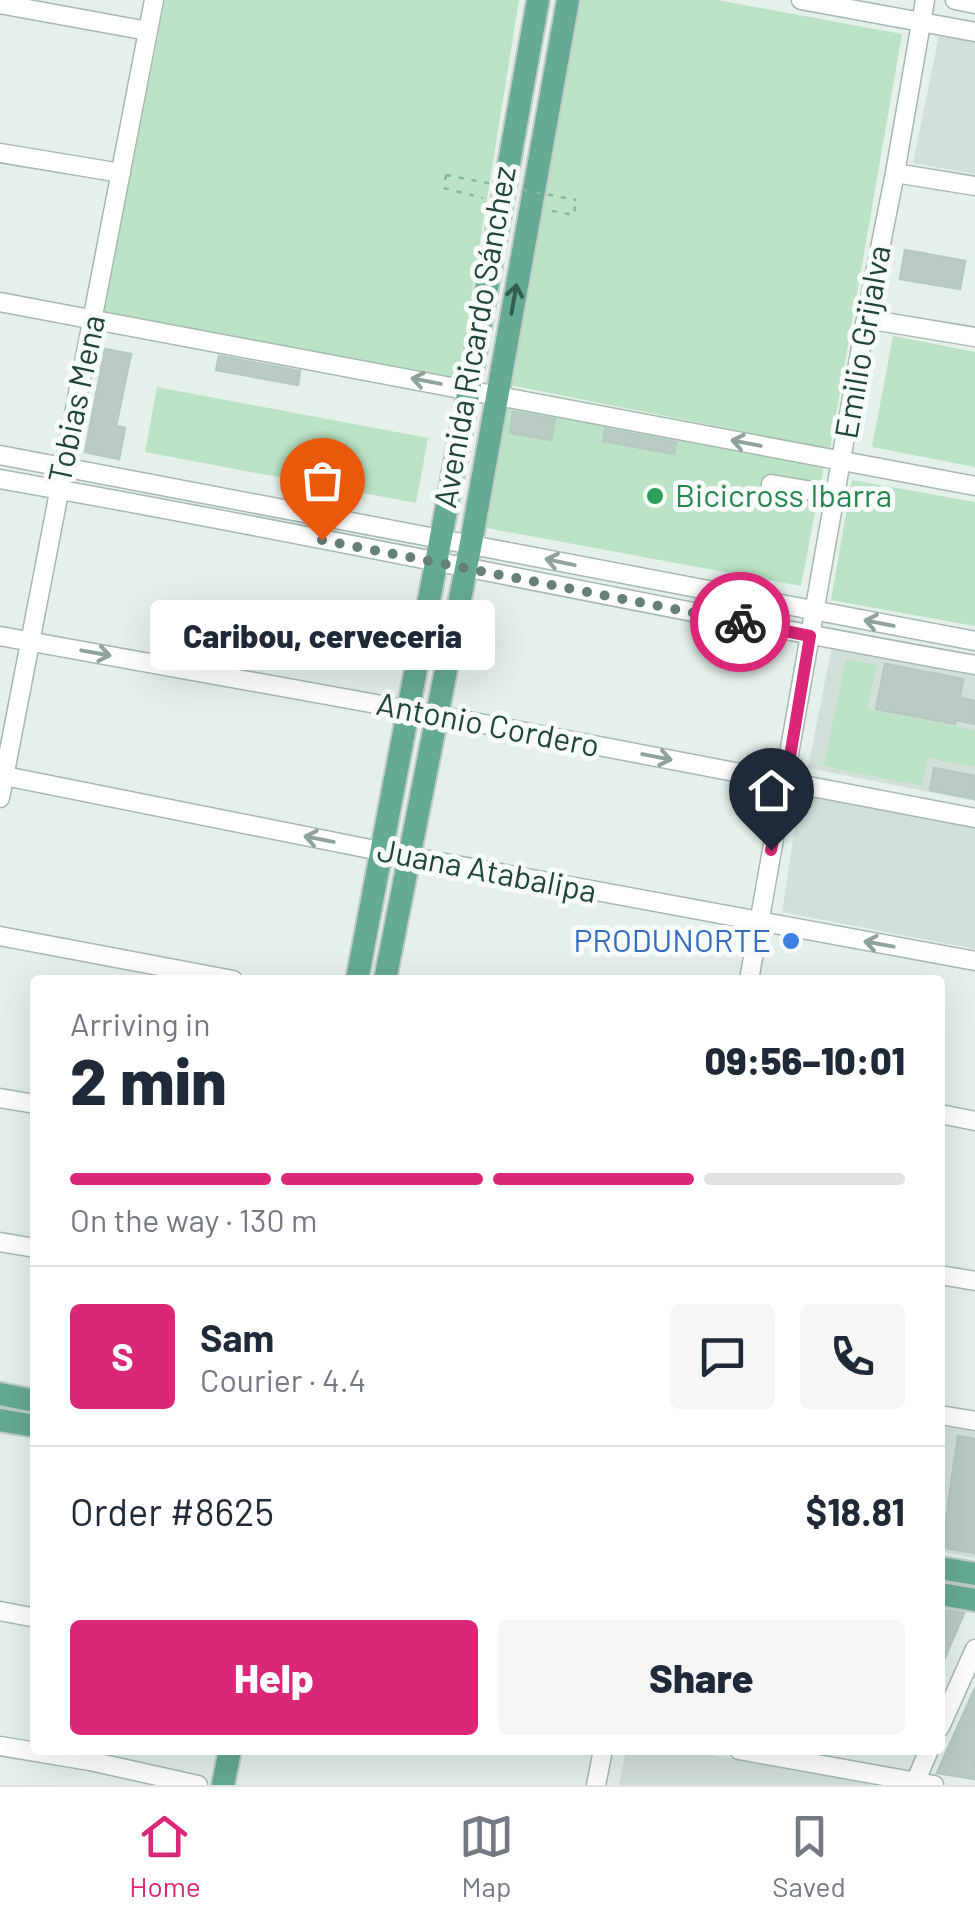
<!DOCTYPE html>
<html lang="en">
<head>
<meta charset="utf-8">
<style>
	:root { --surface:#fff; --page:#f6f6f7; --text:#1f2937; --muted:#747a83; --line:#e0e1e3; --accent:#db2777 }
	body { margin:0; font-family:Barlow,sans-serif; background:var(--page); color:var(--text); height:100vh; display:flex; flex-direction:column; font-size:38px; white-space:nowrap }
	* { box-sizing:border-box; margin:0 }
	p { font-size:32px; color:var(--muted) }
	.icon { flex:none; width:55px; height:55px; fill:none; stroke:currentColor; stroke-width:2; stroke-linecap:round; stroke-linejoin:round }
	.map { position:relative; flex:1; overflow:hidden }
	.panel { position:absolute; left:30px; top:975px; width:915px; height:780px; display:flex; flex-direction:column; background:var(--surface); border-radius:10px; box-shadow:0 10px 40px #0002 }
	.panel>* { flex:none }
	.pin { position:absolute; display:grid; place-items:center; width:85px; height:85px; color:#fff; margin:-102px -42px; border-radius:50% 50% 50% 0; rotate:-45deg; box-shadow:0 0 10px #0007 }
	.pin .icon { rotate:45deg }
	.courier { position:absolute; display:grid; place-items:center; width:100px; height:100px; margin:-50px; border:8px solid #db2777; border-radius:50%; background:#fff; color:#222; box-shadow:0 2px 12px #0007 }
	.bubble { position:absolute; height:70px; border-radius:10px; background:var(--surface); box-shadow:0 10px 40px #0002; font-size:32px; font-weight:800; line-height:70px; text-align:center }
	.head em { font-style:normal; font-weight:800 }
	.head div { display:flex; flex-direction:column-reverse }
	.head { display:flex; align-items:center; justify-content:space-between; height:170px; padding:0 40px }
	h1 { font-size:65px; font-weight:800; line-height:75px }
	.bar { display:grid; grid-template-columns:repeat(4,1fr); gap:15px 10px; align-content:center; height:120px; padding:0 40px }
	.bar i { height:12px; border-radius:8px; background:var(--line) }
	.bar .current { background:var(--accent) }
	.bar p { grid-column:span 4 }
	.line { display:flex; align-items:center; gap:25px; padding:0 40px; border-top:2px solid var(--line) }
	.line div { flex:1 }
	.round { display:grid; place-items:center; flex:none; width:105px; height:105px; border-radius:10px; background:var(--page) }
	.action { display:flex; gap:20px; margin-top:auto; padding:20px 40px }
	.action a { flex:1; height:115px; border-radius:10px; background:var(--accent); color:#fff; font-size:40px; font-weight:800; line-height:115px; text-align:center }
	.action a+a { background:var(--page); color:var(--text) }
	.tabs { display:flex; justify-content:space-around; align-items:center; height:140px; border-top:2px solid var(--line); background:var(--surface); font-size:28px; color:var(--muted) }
	.tabs a { display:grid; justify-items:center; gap:5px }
	.tabs .current { color:var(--accent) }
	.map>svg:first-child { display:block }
	.built { fill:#d3e0d9 }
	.green { fill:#bce3c5 }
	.building { fill:#bacbc3; stroke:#b6cac1; stroke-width:2.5 }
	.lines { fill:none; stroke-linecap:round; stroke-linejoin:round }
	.minor-casing { stroke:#a6b9b1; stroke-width:21 }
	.major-casing { stroke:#c1cbc8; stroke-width:26 }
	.path { stroke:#82b7a4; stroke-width:2.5; stroke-dasharray:5 8; stroke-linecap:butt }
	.minor { stroke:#fff; stroke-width:18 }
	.major { stroke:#65aa95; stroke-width:22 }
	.path-bridge { stroke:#82b7a4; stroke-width:2.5; stroke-dasharray:5 8; stroke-linecap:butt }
	.oneway { stroke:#325e50 }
	.oneway2 { stroke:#90a29c }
	.done { stroke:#668077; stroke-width:10; stroke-dasharray:0 18 }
	.route { stroke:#db2777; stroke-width:12 }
	.leisure-dot { fill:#2e9e5b; stroke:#f7fbf9; stroke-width:4 }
	.shop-dot { fill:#3f7fe0; stroke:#f7fbf9; stroke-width:4 }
	.labels { text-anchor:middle; stroke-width:10; stroke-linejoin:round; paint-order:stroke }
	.street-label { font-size:32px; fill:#214439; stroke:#f7fbf9 }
	.leisure-label { font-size:32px; fill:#27864d; stroke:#f7fbf9; text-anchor:start }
	.shop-label { font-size:32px; fill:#366cbe; stroke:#f7fbf9; text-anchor:end }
</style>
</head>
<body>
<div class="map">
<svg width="975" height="1785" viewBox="0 0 975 1785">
	<rect width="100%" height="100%" fill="#e5f0ea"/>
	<path class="built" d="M939,35l36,7v132l-62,-11z
		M832,646l143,28v127l-167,-33z
		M800,794l175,34v121l-193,-37z
		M940,1426l35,6v126l-35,-7z
		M626,1750h60l192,35h-259z"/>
	<path class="green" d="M165,0h354l-61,379 -354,-67z
		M580,0h137l185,34 -72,415 -320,-64z
		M893,336l82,16v115l-103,-20z
		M157,387l271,51 -12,65 -271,-51z
		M508,406l316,59 -23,121 -315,-58z
		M852,480l123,22v124l-144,-26z
		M846,659l31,6 -10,44 108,21v37l-47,-9 -6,28 -98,-20z"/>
	<path class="building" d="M905,250l60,11 -5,28 -60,-10z
		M105,349l26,5 -15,72 9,2 -6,31 -34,-7z
		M219,356l81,15 -2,14 -82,-15z
		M513,412l42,7 -4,21 -41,-7z
		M605,429l71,13 -2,12 -71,-13z
		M885,664l78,15 -3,19 15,3v23l-19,-4 -1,4 -79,-15z
		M934,768l41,8v23l-45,-9z
		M958,1436l17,3v114l-35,-6v-28l6,1z
		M940,1609l24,4 -24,56z
		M975,1688v91l-38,-6z"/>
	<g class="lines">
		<g class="minor-casing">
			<path id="minor" d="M801,0l174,32
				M955,0l20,4
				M0,4l148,27
				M0,153l121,20
				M895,173l80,13
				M0,302l975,184
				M866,319l109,18
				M0,455c325,61 650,125 975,186
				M0,479c326,57 649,128 975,186
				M771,484l65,11
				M0,636l437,79 538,103
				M0,775l380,76 595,110
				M0,798l154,-798
				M0,936l233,44
				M749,980l117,-661 29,-146 30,-173
				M0,1098l35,6
				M940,1114l35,7
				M0,1242l35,6
				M940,1275l35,6
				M940,1415l35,6
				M0,1611l31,6
				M940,1727l35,-78
				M0,1746l90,15 108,24
				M739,1750l195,35
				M596,1785l7,-35
				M914,1785l15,-35"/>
		</g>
		<g class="major-casing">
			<path id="major" d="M357,980l112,-591 69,-389
				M385,980l86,-437 97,-543
				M0,1394l35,7
				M0,1420l35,6
				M940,1568l35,6
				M940,1594l35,6
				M223,1785l7,-35"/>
		</g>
		<path class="path" d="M446,175l-2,13 39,10
			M552,211l22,4 2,-15"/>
		<use href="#minor" class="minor"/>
		<use href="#major" class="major"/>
		<path class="path-bridge" d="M446,175l130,25"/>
	</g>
	<defs><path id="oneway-shaft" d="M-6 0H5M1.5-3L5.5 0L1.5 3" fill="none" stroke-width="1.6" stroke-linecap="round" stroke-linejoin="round" transform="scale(2.5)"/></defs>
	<use class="oneway" href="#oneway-shaft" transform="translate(514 299) rotate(-80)"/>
	<g class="oneway2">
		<use href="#oneway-shaft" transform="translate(426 381) rotate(-169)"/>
		<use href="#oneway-shaft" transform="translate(746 443) rotate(-169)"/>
		<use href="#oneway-shaft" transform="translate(560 562) rotate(-168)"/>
		<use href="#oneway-shaft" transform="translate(879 623) rotate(-169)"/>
		<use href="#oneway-shaft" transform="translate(96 653) rotate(10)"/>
		<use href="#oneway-shaft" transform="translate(657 757) rotate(11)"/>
		<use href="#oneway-shaft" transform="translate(319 839) rotate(-169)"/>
		<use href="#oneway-shaft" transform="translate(879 944) rotate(-170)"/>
	</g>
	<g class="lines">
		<path class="done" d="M322,540l418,82"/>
		<path class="route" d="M740,622l70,14 -24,145 -15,69"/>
	</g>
	<circle class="leisure-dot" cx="655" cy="496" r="10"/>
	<circle class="shop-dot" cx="791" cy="941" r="10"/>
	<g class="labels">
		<g class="street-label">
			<text transform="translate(475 337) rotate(-80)" y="11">Avenida Ricardo Sánchez</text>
			<text transform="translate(863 342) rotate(-80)" y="11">Emilio Grijalva</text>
			<text transform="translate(77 399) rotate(-78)" y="11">Tobias Mena</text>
			<text transform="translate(488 725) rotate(11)" y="11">Antonio Cordero</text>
			<text transform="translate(487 871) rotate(11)" y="11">Juana Atabalipa</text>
		</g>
		<g class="leisure-label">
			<text x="675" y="507">Bicicross Ibarra</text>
		</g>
		<g class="shop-label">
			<text x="771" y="952">PRODUNORTE</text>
		</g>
	</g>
</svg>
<div class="pin" style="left:322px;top:540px;background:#ea580c"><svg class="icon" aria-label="bag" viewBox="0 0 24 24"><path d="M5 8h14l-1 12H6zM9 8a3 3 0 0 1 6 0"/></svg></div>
<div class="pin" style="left:771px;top:850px;background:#1f2937"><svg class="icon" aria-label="home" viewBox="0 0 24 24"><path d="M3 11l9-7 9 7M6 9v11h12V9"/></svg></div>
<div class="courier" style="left:740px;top:622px"><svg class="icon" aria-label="bike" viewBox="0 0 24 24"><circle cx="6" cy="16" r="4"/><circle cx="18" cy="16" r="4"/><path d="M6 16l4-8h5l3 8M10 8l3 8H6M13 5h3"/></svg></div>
<div class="bubble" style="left:150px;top:600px;width:345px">Caribou, cerveceria</div>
<section class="panel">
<div class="head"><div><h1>2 min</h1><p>Arriving in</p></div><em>09:56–10:01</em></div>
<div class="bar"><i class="current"></i><i class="current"></i><i class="current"></i><i></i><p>On the way · 130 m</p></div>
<div class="line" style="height:180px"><b class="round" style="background:var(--accent);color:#fff">S</b><div><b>Sam</b><p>Courier · 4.4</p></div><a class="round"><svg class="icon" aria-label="chat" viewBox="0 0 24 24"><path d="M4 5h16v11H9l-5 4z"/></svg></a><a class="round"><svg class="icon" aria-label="phone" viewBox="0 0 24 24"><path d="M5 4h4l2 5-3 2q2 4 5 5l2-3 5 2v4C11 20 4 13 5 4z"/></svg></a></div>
<div class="line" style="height:130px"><div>Order #8625</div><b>$18.81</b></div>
<div class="action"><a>Help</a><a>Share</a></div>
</section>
</div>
<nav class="tabs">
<a class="current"><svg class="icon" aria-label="home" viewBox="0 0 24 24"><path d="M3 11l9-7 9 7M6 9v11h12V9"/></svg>Home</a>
<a><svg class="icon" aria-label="map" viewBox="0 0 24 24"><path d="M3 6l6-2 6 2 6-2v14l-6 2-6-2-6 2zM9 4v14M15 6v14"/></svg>Map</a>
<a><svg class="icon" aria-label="saved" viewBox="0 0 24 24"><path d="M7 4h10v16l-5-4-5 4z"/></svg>Saved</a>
</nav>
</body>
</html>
